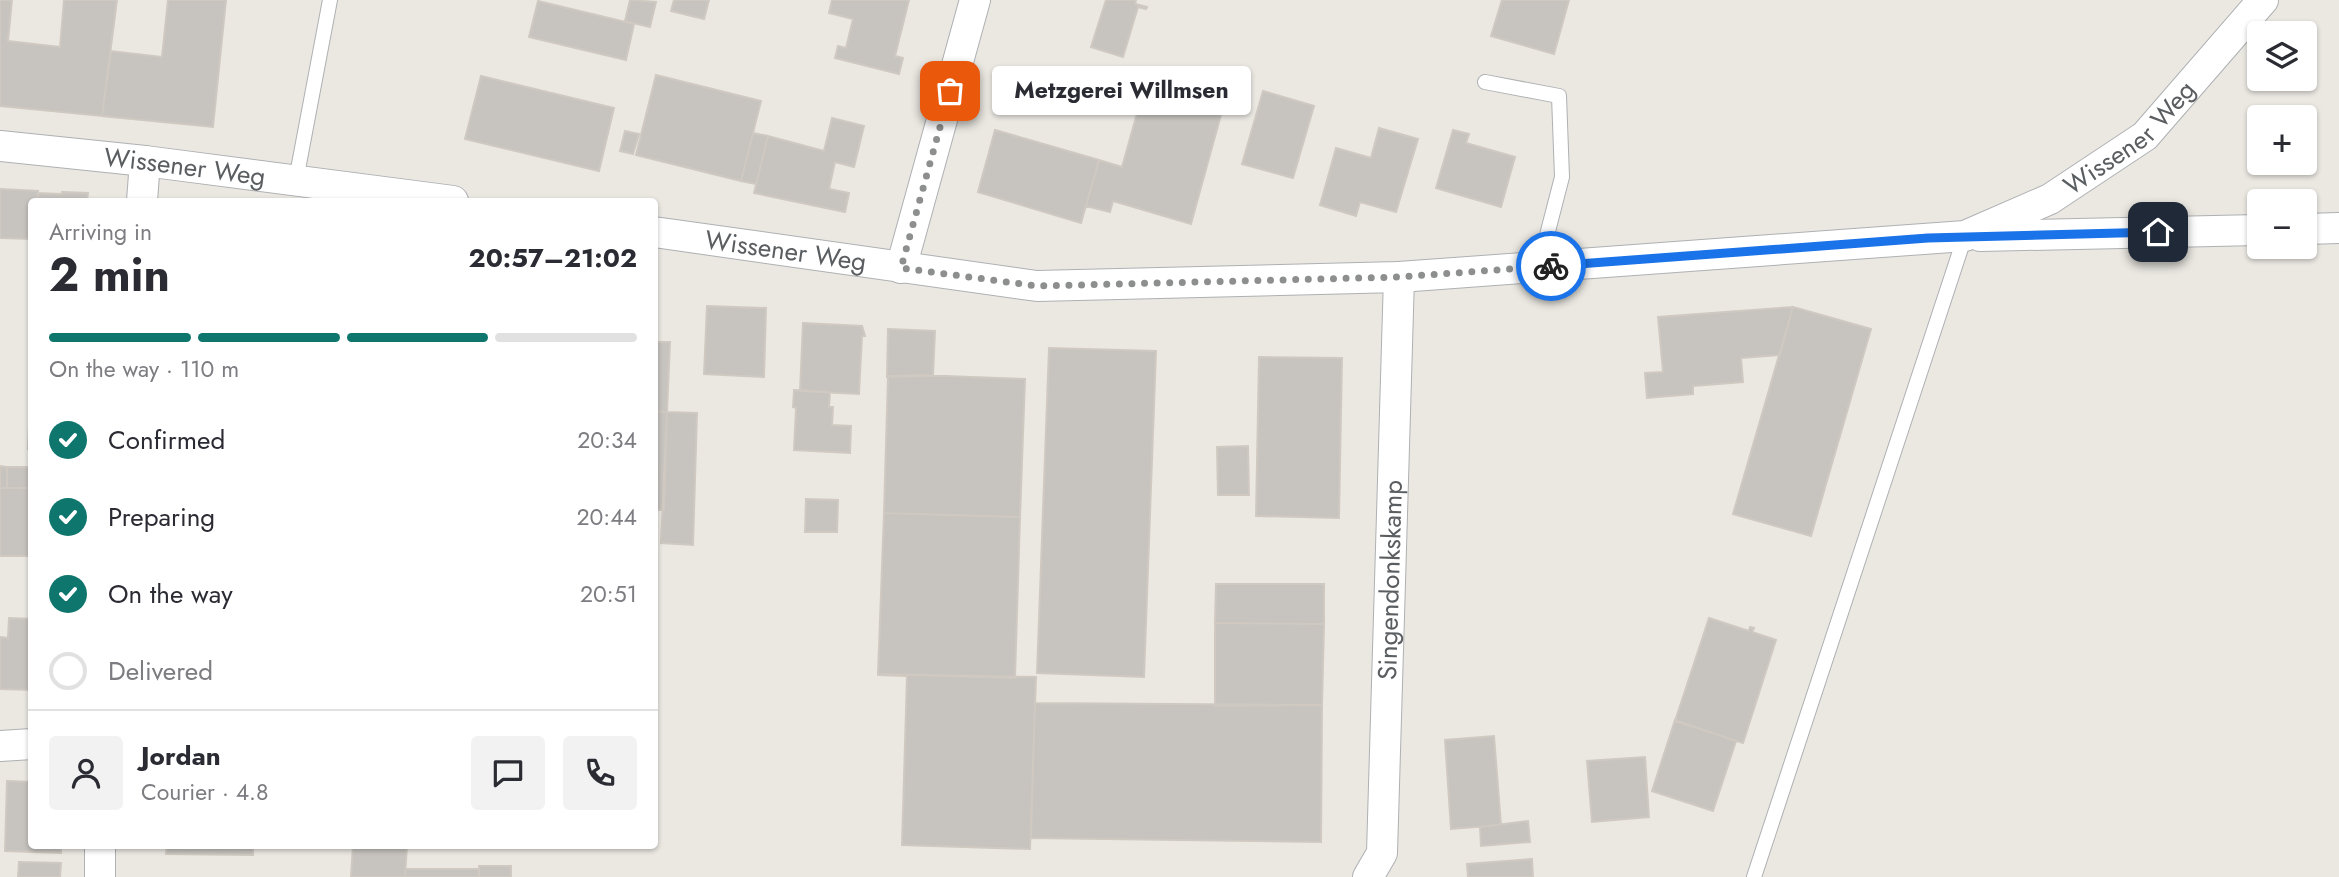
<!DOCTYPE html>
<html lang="en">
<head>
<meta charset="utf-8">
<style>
	:root { --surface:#fff; --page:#f2f2f3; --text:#2b2b33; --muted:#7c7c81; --line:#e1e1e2; --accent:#0f766e }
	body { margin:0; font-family:Jost,sans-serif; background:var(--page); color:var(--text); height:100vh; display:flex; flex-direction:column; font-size:26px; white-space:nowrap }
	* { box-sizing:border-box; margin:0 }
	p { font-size:23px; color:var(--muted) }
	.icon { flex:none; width:38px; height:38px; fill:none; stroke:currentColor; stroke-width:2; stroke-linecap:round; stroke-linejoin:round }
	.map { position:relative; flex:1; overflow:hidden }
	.drawer { position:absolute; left:28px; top:198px; width:630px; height:651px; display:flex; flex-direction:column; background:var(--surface); border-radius:7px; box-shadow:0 2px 5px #0004 }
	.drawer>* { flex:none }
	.buttons { position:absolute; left:2247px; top:21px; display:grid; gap:14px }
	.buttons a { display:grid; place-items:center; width:70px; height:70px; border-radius:7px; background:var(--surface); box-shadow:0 2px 5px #0004; font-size:35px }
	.pin { position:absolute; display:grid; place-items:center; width:60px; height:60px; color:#fff; margin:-30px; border-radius:14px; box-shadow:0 4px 10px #0006 }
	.courier { position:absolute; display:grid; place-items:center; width:70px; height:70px; margin:-35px; border:5px solid #1a73e8; border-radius:50%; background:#fff; color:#222; box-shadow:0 2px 9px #0007 }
	.bubble { position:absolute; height:49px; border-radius:7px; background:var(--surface); box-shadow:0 2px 5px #0004; font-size:23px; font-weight:700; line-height:49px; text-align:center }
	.overview em { font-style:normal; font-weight:700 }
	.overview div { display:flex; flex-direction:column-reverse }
	.overview { display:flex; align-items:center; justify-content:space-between; height:119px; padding:0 21px }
	h1 { font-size:46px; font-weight:700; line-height:52px }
	.bar { display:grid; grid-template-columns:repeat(4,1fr); gap:10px 7px; align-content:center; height:84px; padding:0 21px }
	.bar i { height:9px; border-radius:5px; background:var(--line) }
	.bar .current { background:var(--accent) }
	.bar p { grid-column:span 4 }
	.line { display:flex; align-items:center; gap:18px; padding:0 21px; border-top:2px solid var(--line) }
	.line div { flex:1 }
	.round { display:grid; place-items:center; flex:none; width:74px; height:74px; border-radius:7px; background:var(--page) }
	ol { padding:0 21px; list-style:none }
	li { display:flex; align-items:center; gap:21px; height:77px }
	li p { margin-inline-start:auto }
	li .icon { padding:7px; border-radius:50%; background:var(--accent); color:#fff; stroke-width:4 }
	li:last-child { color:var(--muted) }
	li i { width:38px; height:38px; border:4px solid var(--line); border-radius:50% }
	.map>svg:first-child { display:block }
	.building { fill:#c7c3bf; stroke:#cfc9c1; stroke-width:2 }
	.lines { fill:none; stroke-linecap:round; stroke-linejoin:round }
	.lane-casing { stroke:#aeb0b3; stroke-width:16 }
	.street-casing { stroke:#aeb0b3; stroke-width:32 }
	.lane { stroke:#fff; stroke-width:14 }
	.street { stroke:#fff; stroke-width:30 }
	.done { stroke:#8d8e8e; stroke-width:7; stroke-dasharray:0 12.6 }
	.route { stroke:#1a73e8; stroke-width:9 }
	.labels { text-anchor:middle; stroke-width:6; stroke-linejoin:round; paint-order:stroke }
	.street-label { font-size:26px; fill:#5a5e61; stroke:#fff }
</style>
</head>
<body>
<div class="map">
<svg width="2339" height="877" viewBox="0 0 2339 877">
	<rect width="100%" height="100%" fill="#ebe8e2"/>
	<path class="building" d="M0,0h12l-4,41 52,6 4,-47h53l-15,116 -102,-10z
		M168,0h58l-13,127 -111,-11 9,-65 51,6z
		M630,0l26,2 -6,25 -25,-6z
		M674,0h35l-5,19 -33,-8z
		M832,0h77l-14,56 8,2 -4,16 -64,-16 3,-12 8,2 7,-29 -24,-6z
		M1106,0h30l-1,4 12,3 -1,2 -8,-2 -15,50 -32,-10z
		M1502,0h67l-15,54 -63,-18z
		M538,1l96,23 -8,36 -97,-23z
		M1149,71l78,22 -36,131 -78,-23 -3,11 -24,-6 13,-46 23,7z
		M656,75l105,26 -20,80 -105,-26z
		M481,76l133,32 -15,63 -134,-32z
		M1263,91l51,15 -21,72 -51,-14z
		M832,118l32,8 -10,41 -19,-5 -6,27 20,4 -4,19 -91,-19 14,-57 56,15z
		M1379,128l39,11 -22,73 -36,-10 -4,14 -36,-11 16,-57 35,10z
		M995,130l104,30 -18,63 -103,-31z
		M1453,130l16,4 -3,9 49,14 -14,50 -65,-19z
		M625,131l14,3 -6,20 -13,-3z
		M753,133l15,3 -12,48 -15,-3z
		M0,189l38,2 -1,10h-5v38l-32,-1z
		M62,192l26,1 -1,8h-50l1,-8 24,1z
		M707,306l59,2 -2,69 -60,-3z
		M1793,307l-13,48 -39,3 2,24 -50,4v8l-46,4 -2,-25 18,-1 -5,-55z
		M1793,307l78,22 -60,207 -78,-22z
		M803,323l59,3 3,10h-3l-3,58 -59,-3z
		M888,329l47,2 -2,45 -46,1z
		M654,342h16l-3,70 -13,-1z
		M1049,348l107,3 -12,326 -107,-4z
		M32,357v92h-4z
		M1259,357l83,1 -3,160 -83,-2z
		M920,375l105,4 -5,138 -136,-4 4,-137z
		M794,390l36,2 -1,15h4l-1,18 19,1 -1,27 -56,-3 2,-42 -3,-1z
		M654,411l13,1 -3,98h-10z
		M667,412l30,1 -4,132 -32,-2z
		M1248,446l1,49h-31l-1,-48z
		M0,466l7,1v21h-7z
		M7,467h25v21h-25z
		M0,488h32v68h-32z
		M806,499l32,1 -1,32h-32z
		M884,513l136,4 -5,161 -137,-4z
		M1216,584h108v40l-109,-1z
		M9,618l23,1v71l-32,-1v-52l8,1z
		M1709,618l40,13 1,-4 4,1 -2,4 24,8 -33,103 -68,-22z
		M1215,623l109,1 -2,81 -107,1z
		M878,674l158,3 -6,172 -128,-4 5,-169 -29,-1z
		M1035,703l287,2 -1,137 -290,-4z
		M1675,720l61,21 -23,70 -61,-20z
		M1494,736l7,89 -50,4 -6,-89z
		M1645,757l4,60 -57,5 -5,-61z
		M7,781l25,1v63h29v8l-56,-2z
		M1528,821l2,21 -49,4 -1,-19z
		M167,845h86v10l-87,-1z
		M353,845h54l-2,32h-54z
		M1532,859l1,18h-65l-1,-13z
		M19,862l42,1 -1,14h-42z
		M479,866h32v11h-32z
		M406,869h73v8h-74z"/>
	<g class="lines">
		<g class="lane-casing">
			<path id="lane" d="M1485,82l74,14 3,81 -23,89
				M296,180l34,-180
				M1754,877l211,-641"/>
		</g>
		<g class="street-casing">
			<g id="street">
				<path id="s1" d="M0,146l145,15 308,40"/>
				<path d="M142,201l3,-40"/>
				<path d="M2305,229l34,-1"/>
				<path id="s2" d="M654,232l383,54 362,-9 566,-41 85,-37 95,-63 118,-136"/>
				<path d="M1980,236l279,-6"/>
				<path d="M901,268l74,-268"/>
				<path d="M0,746l32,-2"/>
				<path d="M100,877v-32"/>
				<path id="s3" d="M1368,877l14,-24 17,-576"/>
			</g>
		</g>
		<use href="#lane" class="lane"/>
		<use href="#street" class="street"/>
	</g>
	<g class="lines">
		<path class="done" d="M950,91l-49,177 136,18 362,-9 152,-11"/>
		<path class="route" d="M1551,266l377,-28 230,-6"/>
	</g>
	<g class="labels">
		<g class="street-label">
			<text dy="9" stroke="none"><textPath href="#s2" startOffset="1510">Wissener Weg</textPath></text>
			<text dy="9" stroke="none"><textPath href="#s1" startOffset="186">Wissener Weg</textPath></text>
			<text dy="9" stroke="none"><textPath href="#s2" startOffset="133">Wissener Weg</textPath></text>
			<text dy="9" stroke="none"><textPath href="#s3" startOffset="301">Singendonkskamp</textPath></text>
		</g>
	</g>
</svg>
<div class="buttons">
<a><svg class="icon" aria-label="layers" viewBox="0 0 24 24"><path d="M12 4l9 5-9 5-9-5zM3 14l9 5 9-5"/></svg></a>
<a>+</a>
<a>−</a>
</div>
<div class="pin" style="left:950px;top:91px;background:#ea580c"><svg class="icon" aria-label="bag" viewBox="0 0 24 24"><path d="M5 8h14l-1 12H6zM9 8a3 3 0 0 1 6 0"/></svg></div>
<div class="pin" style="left:2158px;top:232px;background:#1f2937"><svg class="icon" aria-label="home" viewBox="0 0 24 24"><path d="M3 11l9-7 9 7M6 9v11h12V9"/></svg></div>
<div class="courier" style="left:1551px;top:266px"><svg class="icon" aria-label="bike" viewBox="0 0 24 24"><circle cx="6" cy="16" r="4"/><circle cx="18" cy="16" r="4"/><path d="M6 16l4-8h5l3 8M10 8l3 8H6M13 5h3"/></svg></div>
<div class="bubble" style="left:992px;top:66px;width:259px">Metzgerei Willmsen</div>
<section class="drawer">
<div class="overview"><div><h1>2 min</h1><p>Arriving in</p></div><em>20:57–21:02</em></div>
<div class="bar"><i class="current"></i><i class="current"></i><i class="current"></i><i></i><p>On the way · 110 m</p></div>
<ol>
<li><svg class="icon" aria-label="check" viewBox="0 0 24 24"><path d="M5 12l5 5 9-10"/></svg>Confirmed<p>20:34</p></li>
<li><svg class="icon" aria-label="check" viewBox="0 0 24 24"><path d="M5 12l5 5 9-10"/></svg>Preparing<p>20:44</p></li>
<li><svg class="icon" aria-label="check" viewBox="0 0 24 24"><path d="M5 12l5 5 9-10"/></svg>On the way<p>20:51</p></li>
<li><i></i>Delivered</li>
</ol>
<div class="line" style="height:126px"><a class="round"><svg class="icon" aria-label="person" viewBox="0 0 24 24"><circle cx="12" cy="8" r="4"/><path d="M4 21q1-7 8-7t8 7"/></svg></a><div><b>Jordan</b><p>Courier · 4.8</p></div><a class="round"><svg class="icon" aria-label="chat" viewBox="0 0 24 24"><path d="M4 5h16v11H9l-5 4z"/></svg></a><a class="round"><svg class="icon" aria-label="phone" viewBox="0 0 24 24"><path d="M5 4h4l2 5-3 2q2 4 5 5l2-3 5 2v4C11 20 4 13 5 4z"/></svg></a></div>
</section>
</div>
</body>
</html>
